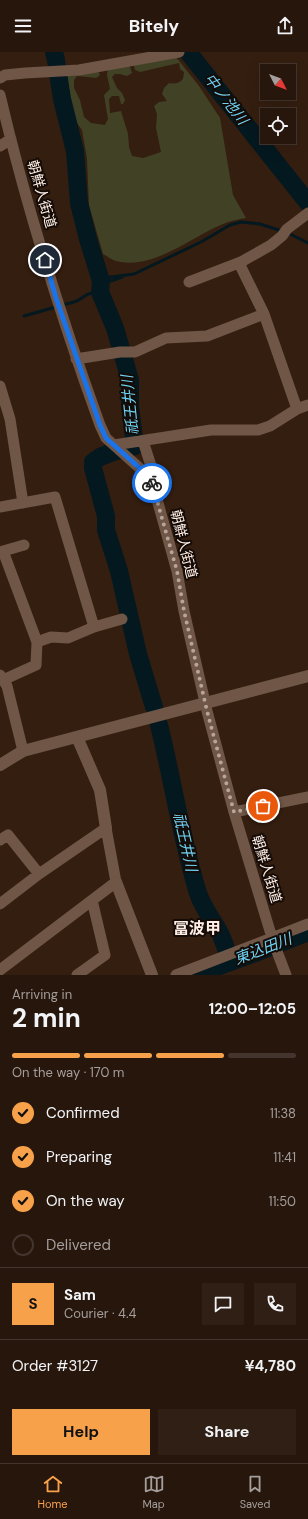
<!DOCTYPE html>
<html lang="en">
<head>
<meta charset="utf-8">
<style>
	:root { --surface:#27160c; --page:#2f1f15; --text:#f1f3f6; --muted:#a49f9d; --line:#43352d; --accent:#f8a14b }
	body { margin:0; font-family:"DM Sans","Noto Sans JP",sans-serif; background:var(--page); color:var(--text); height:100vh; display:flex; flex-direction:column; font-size:15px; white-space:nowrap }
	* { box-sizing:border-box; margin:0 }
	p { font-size:13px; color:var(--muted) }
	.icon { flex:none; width:22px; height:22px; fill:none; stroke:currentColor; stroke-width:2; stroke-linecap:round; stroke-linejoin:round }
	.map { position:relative; height:923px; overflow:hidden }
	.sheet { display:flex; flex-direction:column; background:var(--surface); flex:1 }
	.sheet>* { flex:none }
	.needle { width:26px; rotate:132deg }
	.tools { position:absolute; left:260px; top:12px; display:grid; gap:8px }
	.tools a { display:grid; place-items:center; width:36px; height:36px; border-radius:0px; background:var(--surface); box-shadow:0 4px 16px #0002,0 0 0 1px var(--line); font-size:20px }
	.pin { position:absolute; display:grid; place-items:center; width:34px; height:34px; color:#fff; margin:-17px; border:2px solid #fff; border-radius:50%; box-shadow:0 1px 4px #0007 }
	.courier { position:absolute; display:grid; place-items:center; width:40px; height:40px; margin:-20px; border:3px solid #1a73e8; border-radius:50%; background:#fff; color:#222; box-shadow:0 1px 5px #0007 }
	.head em { font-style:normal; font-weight:700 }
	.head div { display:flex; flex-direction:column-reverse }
	.head { display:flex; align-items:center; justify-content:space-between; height:68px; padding:0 12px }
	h1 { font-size:26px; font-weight:700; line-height:30px }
	.bar { display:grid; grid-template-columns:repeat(4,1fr); gap:6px 4px; align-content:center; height:48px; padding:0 12px }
	.bar i { height:5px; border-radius:3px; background:var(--line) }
	.bar .selected { background:var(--accent) }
	.bar p { grid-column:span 4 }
	.line { display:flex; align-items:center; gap:10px; padding:0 12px; border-top:1px solid var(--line) }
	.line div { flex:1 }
	.round { display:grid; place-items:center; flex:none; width:42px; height:42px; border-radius:0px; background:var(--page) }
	ol { padding:0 12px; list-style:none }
	li { display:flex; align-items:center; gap:12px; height:44px }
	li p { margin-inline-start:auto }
	li .icon { padding:4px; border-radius:50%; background:var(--accent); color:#111; stroke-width:4 }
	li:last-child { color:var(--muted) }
	li i { width:22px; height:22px; border:2px solid var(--line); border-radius:50% }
	.primary-button { display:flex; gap:8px; margin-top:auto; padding:8px 12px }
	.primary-button a { flex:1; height:46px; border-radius:0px; background:var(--accent); color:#111; font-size:16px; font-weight:700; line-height:46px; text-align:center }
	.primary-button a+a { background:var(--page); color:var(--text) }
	header { display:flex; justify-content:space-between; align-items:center; height:52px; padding:0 12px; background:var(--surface); font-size:18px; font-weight:700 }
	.tabs { display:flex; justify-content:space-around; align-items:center; height:56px; border-top:1px solid var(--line); background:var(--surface); font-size:11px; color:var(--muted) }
	.tabs a { display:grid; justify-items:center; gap:2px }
	.tabs .selected { color:var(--accent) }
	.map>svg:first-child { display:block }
	.green { fill:#414225 }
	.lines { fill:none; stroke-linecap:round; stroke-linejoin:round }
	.stream { stroke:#04181f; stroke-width:3 }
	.river { stroke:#04181f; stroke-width:18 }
	.minor { stroke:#6f5646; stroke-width:11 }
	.tertiary { stroke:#6f5646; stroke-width:12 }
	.done { stroke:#b7a59a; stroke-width:4; stroke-dasharray:0 7.2 }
	.route { stroke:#1a73e8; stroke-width:5 }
	.labels { text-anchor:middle; stroke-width:4; stroke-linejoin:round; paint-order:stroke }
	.street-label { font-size:14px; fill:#feeee5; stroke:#150b06 }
	.water-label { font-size:15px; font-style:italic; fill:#6dd2f4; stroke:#150b06 }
	.quarter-label { font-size:16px; font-weight:bold; fill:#feeee5; stroke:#150b06 }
</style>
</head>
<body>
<header><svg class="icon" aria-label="menu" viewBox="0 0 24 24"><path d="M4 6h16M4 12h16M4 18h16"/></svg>Bitely<svg class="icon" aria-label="share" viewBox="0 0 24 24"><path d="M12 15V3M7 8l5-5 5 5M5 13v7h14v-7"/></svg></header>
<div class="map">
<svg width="308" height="923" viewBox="0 0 308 923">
	<rect width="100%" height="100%" fill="#341e10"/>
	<path class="green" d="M176,5l23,29 21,32 13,77 13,23c-6,1 -12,2 -18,4 -34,12 -73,49 -112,39 -4,-1 -9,-5 -13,-7l-14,-49 -2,-46 -5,-29 -8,-11 -7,-43 30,-8 3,7 -4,3 -19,-2 -3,4v8l6,12 4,17 7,6 14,2 3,-6 -4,-24 6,-6 -3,-14 1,-7 21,-4 3,9 -5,3 -7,-2h-5l-3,3 5,11 5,5 3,7 -2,4h-2l-2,-8h-7l-3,3 1,14 11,-2 7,23 1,13 3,9 11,2 18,-6 -5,-24 1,-14 -3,-8 5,-4 8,-1 -5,-7 2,-6 5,-5c6,1 9,1 14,-4l1,-7 -4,-3 -1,-6 -39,9 -5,-2 -2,-7z"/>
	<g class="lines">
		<path class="stream" d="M288,181l20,10
			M105,228l6,1 11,-4
			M101,229l10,-4 23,-3 67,-32 29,-17 11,-3 19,2 22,7
			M24,264l53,-15 11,-7 12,-2"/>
		<path class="river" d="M54,0l2,8 6,39 13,52 4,52 9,36 13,42 -1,11 15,36 15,52v26l5,40 -22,6 -13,5 -7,5v6l13,48v14l13,41 19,83 16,53
			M188,0l120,151
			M159,673c14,56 22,113 39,168 7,22 24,35 29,60
			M195,923l68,-25 45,-18"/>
		<path class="minor" d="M0,26l5,-3 20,-2 54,-3 100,-18
			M0,43c26,112 61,222 100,330l6,13 38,34 9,13 24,86 7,40 23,100 27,101 39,129 13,34
			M0,94l11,-7
			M189,230l52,-20 30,-17 11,-9 5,-7 21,-16
			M264,262l33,95
			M76,307l44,-7h15l31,-14 41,-2 57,-22 -25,-51
			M0,334l10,33 13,84
			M143,389l11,34 -1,9
			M114,393l97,-15h47l12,-4 27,-17 11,-4
			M0,455l55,-10 39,130 -26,11 -17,-1 -14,5
			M3,499l34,91 -1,23 -33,15
			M0,500l24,-7
			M94,575l28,-8
			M0,623l7,11 16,65
			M234,760l74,-15
			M0,788l8,-5 31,39
			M0,852l39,-30 67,-46 10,54 -116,88
			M77,923l28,-20 -13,-55
			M176,923l132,-51"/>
		<path class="tertiary" d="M77,685l23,53 6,38
			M0,713l23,-14 285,-75
			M116,830l36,93"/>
	</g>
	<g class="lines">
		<path class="done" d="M152,431l25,88 7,40 23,100 27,101 29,-6"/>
		<path class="route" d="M45,208l11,38 44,127 6,13 38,34 8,11"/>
	</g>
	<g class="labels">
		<g class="street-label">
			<text transform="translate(42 142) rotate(74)" y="5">朝鮮人街道</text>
			<text transform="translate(184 492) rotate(76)" y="5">朝鮮人街道</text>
			<text transform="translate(267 817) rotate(73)" y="5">朝鮮人街道</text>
		</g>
		<g class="water-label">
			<text transform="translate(226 47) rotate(52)" y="5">中ノ池川</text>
			<text transform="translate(130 353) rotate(-96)" y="5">祇王井川</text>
			<text transform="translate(185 790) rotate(77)" y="5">祇王井川</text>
			<text transform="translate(263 897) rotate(-21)" y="5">東込田川</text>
		</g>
		<g class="quarter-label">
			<text x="197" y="882">冨波甲</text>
		</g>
	</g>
</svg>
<div class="tools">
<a><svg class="needle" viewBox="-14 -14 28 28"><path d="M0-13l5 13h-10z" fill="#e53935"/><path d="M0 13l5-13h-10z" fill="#a49f9d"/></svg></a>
<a><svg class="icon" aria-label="locate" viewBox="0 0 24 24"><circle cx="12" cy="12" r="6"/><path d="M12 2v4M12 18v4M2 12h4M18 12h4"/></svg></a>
</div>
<div class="pin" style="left:263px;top:754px;background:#ea580c"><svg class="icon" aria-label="bag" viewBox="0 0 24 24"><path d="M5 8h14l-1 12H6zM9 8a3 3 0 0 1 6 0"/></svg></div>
<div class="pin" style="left:45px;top:208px;background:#1f2937"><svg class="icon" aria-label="home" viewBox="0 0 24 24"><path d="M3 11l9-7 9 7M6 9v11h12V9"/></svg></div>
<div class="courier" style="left:152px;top:431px"><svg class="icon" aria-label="bike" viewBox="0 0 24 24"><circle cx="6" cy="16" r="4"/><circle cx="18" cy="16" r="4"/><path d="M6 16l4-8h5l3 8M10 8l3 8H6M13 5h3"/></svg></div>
</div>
<section class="sheet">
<div class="head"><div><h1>2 min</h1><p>Arriving in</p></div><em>12:00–12:05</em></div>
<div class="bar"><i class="selected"></i><i class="selected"></i><i class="selected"></i><i></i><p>On the way · 170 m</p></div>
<ol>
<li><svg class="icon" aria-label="check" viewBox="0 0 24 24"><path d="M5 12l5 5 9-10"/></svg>Confirmed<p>11:38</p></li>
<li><svg class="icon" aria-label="check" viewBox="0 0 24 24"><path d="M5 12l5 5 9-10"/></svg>Preparing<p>11:41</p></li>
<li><svg class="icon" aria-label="check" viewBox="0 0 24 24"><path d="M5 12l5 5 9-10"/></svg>On the way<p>11:50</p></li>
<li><i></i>Delivered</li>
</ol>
<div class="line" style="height:72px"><b class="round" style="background:var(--accent);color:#111">S</b><div><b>Sam</b><p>Courier · 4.4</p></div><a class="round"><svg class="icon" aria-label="chat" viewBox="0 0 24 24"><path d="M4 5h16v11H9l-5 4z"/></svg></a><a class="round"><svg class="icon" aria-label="phone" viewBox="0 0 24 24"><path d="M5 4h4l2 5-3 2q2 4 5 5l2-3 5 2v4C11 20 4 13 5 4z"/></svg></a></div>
<div class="line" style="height:52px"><div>Order #3127</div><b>¥4,780</b></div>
<div class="primary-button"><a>Help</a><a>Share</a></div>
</section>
<nav class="tabs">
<a class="selected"><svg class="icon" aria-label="home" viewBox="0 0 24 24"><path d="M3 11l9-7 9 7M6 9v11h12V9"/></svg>Home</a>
<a><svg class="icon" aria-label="map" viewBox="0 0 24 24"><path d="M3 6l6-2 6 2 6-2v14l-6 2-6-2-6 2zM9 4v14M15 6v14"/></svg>Map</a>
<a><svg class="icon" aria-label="saved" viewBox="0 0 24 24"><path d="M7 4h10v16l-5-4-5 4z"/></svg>Saved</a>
</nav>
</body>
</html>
